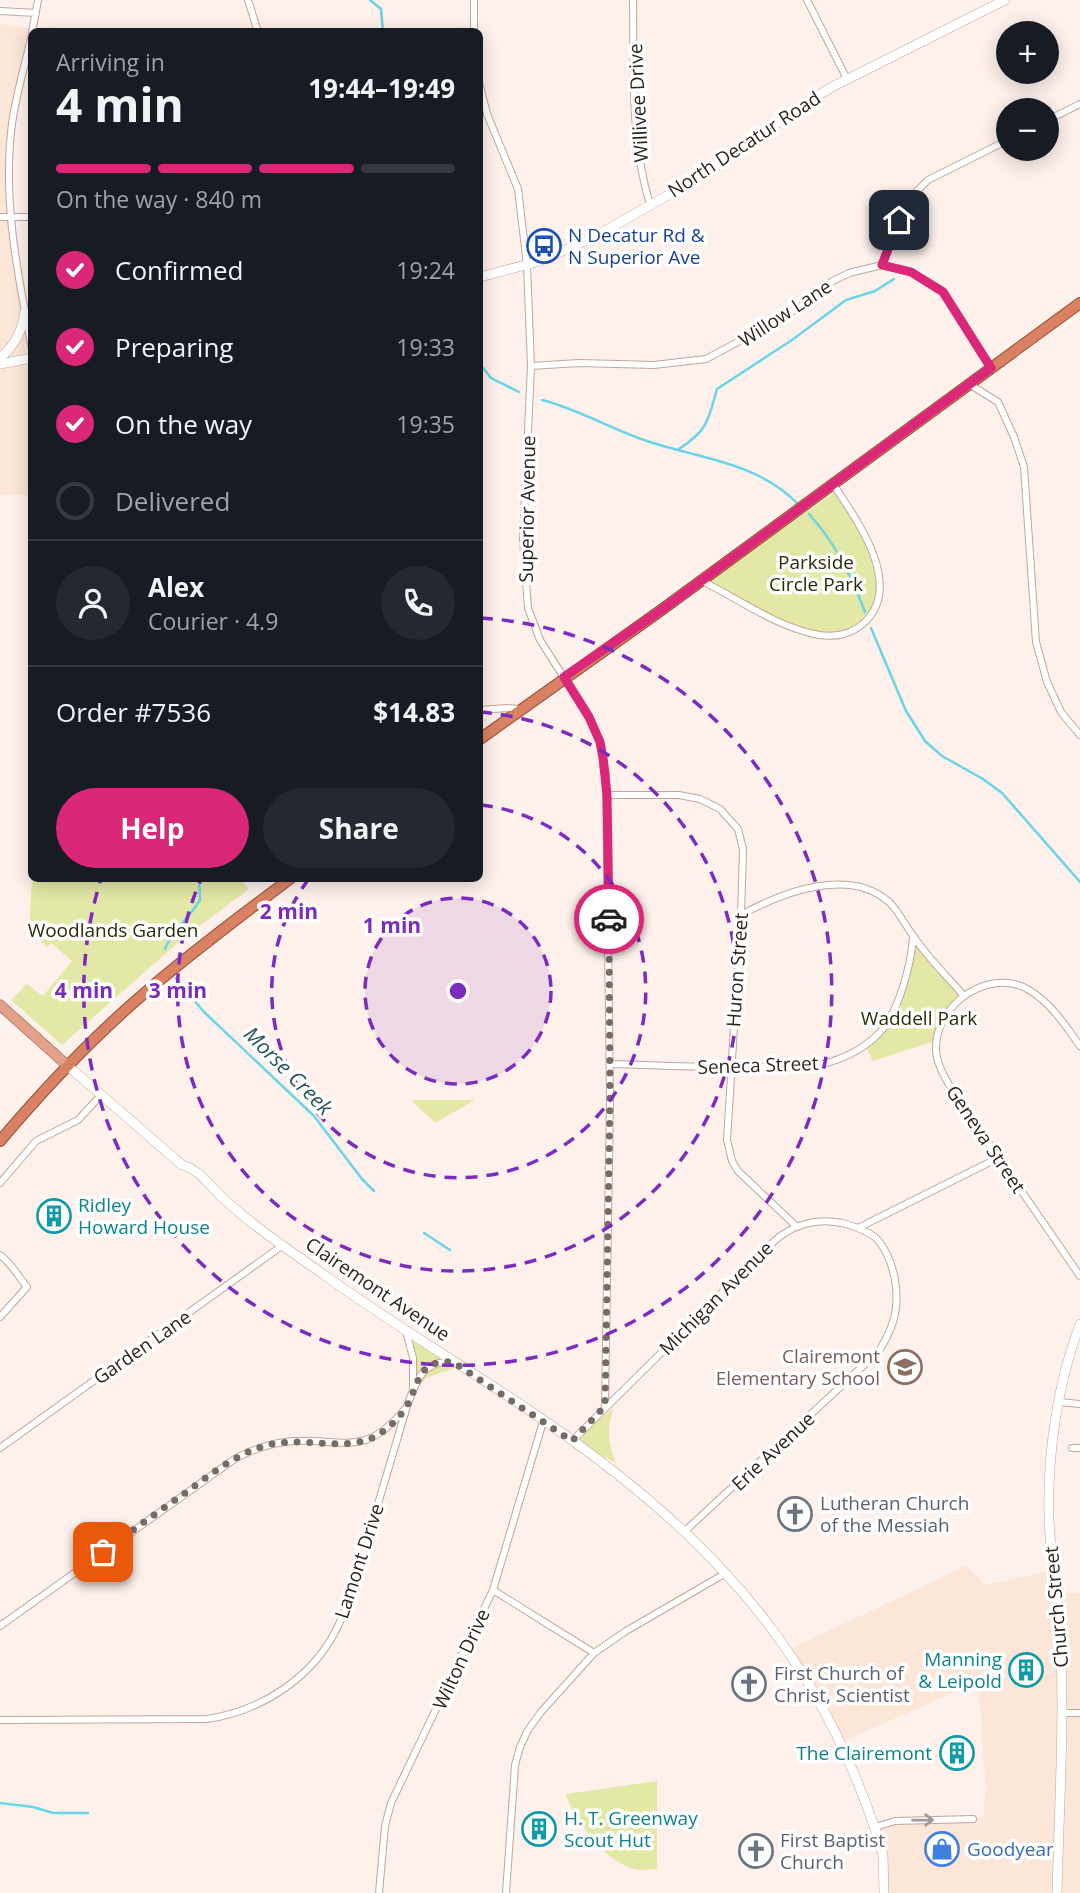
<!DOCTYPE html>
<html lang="en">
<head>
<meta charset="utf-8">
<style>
	:root { --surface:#171b24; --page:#242831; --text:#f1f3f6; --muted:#9ea1a6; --line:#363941; --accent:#db2777 }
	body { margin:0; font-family:"Open Sans",sans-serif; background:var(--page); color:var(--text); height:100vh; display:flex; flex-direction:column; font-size:26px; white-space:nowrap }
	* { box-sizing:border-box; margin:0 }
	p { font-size:23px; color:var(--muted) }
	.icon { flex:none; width:38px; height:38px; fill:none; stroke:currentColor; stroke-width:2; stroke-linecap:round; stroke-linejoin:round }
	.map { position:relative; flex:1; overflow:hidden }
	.sheet { position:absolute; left:28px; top:28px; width:455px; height:854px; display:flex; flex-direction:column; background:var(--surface); border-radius:10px; box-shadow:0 4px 18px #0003 }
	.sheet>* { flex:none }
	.buttons { position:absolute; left:996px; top:21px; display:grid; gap:14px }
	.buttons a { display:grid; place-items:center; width:63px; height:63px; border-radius:50%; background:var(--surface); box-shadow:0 4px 18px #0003; font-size:35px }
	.pin { position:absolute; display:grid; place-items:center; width:60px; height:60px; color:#fff; margin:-30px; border-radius:14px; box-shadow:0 4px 10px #0006 }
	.courier { position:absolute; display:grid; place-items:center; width:70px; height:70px; margin:-35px; border:5px solid #db2777; border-radius:50%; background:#fff; color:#222; box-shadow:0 2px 9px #0007 }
	.headline em { font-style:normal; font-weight:700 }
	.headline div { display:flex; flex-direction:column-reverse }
	.headline { display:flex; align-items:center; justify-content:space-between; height:119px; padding:0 28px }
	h1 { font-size:46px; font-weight:700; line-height:52px }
	.bar { display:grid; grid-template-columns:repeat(4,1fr); gap:10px 7px; align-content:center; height:84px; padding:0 28px }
	.bar i { height:9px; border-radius:5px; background:var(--line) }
	.bar .selected { background:var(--accent) }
	.bar p { grid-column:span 4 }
	.line { display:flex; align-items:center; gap:18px; padding:0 28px; border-top:2px solid var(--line) }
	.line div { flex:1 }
	.round { display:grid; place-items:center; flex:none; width:74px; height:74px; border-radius:37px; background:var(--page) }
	ol { padding:0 28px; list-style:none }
	li { display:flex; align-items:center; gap:21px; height:77px }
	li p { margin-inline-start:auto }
	li .icon { padding:7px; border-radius:50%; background:var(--accent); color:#fff; stroke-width:4 }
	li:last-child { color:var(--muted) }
	li i { width:38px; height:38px; border:4px solid var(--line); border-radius:50% }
	.button { display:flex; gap:14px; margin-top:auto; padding:14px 28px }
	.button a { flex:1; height:80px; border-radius:42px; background:var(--accent); color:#fff; font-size:28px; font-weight:700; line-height:80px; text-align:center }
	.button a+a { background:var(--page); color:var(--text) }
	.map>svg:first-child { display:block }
	.commercial { fill:#fbe6d7 }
	.green { fill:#e4e8a6 }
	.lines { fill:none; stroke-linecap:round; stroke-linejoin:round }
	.stream { stroke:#6ad4e8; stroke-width:2.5 }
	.minor-casing { stroke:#c3a599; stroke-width:8 }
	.secondary-casing { stroke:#c3a599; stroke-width:10 }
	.primary-casing { stroke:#964c32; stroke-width:11 }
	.trunk-casing { stroke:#964c32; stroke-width:12 }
	.minor { stroke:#fff; stroke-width:6 }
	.secondary { stroke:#fff; stroke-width:9 }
	.primary { stroke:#e2a18a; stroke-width:10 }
	.trunk { stroke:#d88263; stroke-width:10 }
	.oneway { stroke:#a19c9a }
	.done { stroke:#776b66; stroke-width:7; stroke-dasharray:0 12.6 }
	.route { stroke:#db2777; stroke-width:9 }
	.ring { fill:none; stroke:#7b2cbf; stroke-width:3.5; stroke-dasharray:12 9 }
	.labels { text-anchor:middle; stroke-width:7; stroke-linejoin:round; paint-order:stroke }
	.street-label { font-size:19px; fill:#2f231e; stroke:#fff }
	.transit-label { font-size:19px; fill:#164399; stroke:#fff; text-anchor:start }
	.park-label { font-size:19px; fill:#2a2b08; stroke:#fff }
	.culture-label { font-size:19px; fill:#0d838f; stroke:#fff; text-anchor:start }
	.education-label { font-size:19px; fill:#785e54; stroke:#fff; text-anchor:end }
	.worship-label { font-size:19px; fill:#5b616d; stroke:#fff; text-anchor:start }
	.shop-label { font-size:19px; fill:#366cbe; stroke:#fff; text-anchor:start }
	.water-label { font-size:21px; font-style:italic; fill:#25545d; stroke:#fff }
	.centre { fill:#7b2cbf; stroke:#fff; stroke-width:3.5 }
	.ring-label { font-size:21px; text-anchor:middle; font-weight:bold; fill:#7b2cbf; stroke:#fff; stroke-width:7; stroke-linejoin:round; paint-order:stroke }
</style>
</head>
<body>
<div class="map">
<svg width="1080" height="1893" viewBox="0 0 1080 1893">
	<rect width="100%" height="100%" fill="#fef1ec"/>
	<path class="commercial" d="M0,24l32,5 -16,83 -7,105 22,135v143h-31z
		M966,1566l20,19 69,-15 5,24 20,-1v300h-196l1,-20 -16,-51 114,-4 3,-29 -8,-107 -139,61 -53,-92z"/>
	<path class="green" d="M840,489c15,26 44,81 36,112 -3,7 -10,16 -16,21 -8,7 -19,12 -30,12 -45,-2 -86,-30 -123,-54z
		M32,879h208l9,10 -69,52 -118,104 -51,-45 16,-16 16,12 29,-35 -21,-18 -4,4 -18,-15z
		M916,945l44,50c-11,15 -17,26 -19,44l-68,22 -8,-16 10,-6 33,-61z
		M411,1100h64l-40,23z
		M407,1330l53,36 -34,12 -14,17 2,-13z
		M614,1408c-8,20 -6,35 2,55l-44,-23z
		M657,1781v88c-7,0 -16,2 -23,0 -27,-6 -61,-49 -68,-75z"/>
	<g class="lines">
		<path class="stream" d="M370,0l11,9 2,23
			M480,364l11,14 28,14
			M542,400c36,9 69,29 105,41 53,18 111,21 152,64
			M679,449c29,-19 29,-28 38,-60l75,-49 54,-40 29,-9 19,-12
			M809,514c27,30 42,61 56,98
			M871,628l35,83 19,30 17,15 41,23 19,14 78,89
			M165,949c7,-18 25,-32 35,-49l-1,-22
			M176,978l27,33 111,105 48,63 12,12
			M424,1233l26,17
			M0,1803l33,4 20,6h35"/>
		<g class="minor-casing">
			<path id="minor" d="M248,0l10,32
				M633,0c1,69 -3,138 17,205
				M807,0l40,79
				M0,11l36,2
				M32,32l6,-32
				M474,32v-32
				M32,35c-7,30 -16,59 -20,89 -10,76 6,151 20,225
				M480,86l7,28 31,75 9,76 4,101 -8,173 5,69 12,32 49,77 11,25 6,31 4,326 -5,307
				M1046,121l34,-17
				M0,217h32
				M882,265l26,-65 20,-20 80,-40
				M531,366l48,-3 75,2 52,-6 71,-38 33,-21 21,-18 18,-9 33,-8 29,7 32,19 48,77
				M969,384l29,18 16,35 10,30 12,175 11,40 14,30 19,23
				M702,581c39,19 74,46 117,54 17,2 31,0 45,-12 41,-38 -8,-104 -31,-139
				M480,710l27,-2 14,1
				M607,795h72l21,4 20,10 18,20 5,20 -2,66 -14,225 5,21 6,10 59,56
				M741,915c40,-22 108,-49 148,-13 11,11 16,23 25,35 14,21 33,39 49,58
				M1080,1046c-15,-21 -28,-42 -51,-56 -40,-24 -94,15 -93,59 0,14 9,29 16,41l128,186
				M610,1064c48,1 97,4 145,3 24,0 52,2 75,-5 17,-5 38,-16 50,-30 19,-21 31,-67 33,-95
				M0,1183l36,-42 42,-21 23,-25
				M858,1228l140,-70
				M0,1255c12,9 18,21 27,32l-27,30
				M406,1331l7,27v28
				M1060,1402l20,2
				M572,1441l188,-186c8,-8 15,-16 25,-22 17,-11 37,-14 57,-10 11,3 27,8 35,16 18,21 24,57 16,83 -3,10 -8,19 -14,29l-195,181
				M0,1448l283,-203
				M1072,1448h8
				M493,1590l101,63
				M0,1626l236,-168c18,-9 37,-16 58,-17 51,-2 71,16 110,-31
				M1063,1713h17
				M0,1720l207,-1c55,-8 107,-42 131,-93 13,-27 20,-58 29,-86 14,-45 27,-90 40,-134 9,-24 15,-46 44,-44
				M875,1827l20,-6 78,-2
				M379,1893l6,-67 6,-23 102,-213 50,-168
				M506,1893l9,-128 5,-18 8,-17 13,-18 53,-59 32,-22 100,-58"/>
		</g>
		<g class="secondary-casing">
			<path id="secondary" d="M480,277l60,-16 54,-24 108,-61 95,-67 33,-21 175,-88
				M0,358c15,-13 22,-26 25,-46
				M0,364l32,-6
				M68,1066l114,99c19,5 29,23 44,36 30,27 64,50 97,73 88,64 185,117 272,183 137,103 228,213 282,378l6,20 1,38
				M1057,1893c2,-82 7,-163 4,-244 -1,-45 -11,-88 -12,-132 -2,-62 9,-136 31,-193"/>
		</g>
		<g class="primary-casing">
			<path id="primary" d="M0,1005l68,61"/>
		</g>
		<g class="trunk-casing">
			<path id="trunk" d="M480,739l180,-128 420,-308
				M0,1141c45,-53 94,-105 147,-150 46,-40 95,-76 144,-113"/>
		</g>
		<use href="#minor" class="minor"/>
		<use href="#secondary" class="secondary"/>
		<use href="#primary" class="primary"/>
		<use href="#trunk" class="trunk"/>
	</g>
	<defs><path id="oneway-shaft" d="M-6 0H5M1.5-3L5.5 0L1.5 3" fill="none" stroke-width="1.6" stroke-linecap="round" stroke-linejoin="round" transform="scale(1.75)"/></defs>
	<use class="oneway" href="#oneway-shaft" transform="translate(923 1820) rotate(-1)"/>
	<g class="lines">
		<path class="done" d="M103,1552c27,-20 55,-40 82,-59 26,-19 52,-40 83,-48 36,-9 75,7 106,-8 13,-7 27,-20 34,-33 12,-25 11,-44 45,-42l119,79 33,-35 5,-307 -1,-180"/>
		<path class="route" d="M609,919l-2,-124 -4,-37 -3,-16 -11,-25 -25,-40 96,-66 331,-243 -48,-76 -32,-20 -29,-7 17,-45"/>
	</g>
	<circle cx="458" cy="991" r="93" fill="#7b2cbf" fill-opacity=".12"/>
	<g class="ring">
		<circle cx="458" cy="991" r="93"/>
		<path d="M481 805A187 187 0 1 1 308 880"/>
		<path d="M480 712A280 280 0 1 1 201 879"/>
		<path d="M481 618A374 374 0 1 1 101 879"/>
	</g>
	<defs>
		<g id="bus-ring" transform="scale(1.75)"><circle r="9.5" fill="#fff" stroke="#1a4fb4" stroke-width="1.5"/><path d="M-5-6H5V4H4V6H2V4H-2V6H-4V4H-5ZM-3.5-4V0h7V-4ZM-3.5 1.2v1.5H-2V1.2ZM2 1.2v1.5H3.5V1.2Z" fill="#1a4fb4"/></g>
		<g id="building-ring" transform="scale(1.75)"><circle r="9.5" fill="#fff" stroke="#0f9aa8" stroke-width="1.5"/><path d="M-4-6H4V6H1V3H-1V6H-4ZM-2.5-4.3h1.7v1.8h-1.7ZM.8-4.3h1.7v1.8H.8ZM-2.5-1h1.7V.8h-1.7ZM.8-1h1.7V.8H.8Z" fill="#0f9aa8"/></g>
		<g id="school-ring" transform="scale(1.75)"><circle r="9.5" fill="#fff" stroke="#8d6e63" stroke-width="1.5"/><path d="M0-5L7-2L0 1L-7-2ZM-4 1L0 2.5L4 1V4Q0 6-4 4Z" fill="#8d6e63"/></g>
		<g id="church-ring" transform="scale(1.75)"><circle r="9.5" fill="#fff" stroke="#6b7280" stroke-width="1.5"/><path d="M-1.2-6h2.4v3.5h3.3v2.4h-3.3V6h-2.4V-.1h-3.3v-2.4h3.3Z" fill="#6b7280"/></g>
		<g id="shop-ring" transform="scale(1.75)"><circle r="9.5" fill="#fff" stroke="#3f7fe0" stroke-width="1.5"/><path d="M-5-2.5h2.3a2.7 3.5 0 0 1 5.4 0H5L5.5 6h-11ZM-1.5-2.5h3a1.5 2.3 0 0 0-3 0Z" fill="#3f7fe0"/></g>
	</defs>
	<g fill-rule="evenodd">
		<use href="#bus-ring" x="544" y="246"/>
		<use href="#building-ring" x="54" y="1216"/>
		<use href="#school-ring" x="905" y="1367"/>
		<use href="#church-ring" x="795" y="1514"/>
		<use href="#building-ring" x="1026" y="1670"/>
		<use href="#church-ring" x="749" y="1684"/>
		<use href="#building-ring" x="957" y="1753"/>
		<use href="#building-ring" x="539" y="1829"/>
		<use href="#shop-ring" x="942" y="1849"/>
		<use href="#church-ring" x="756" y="1851"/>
	</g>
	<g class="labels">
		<g class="street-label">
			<text transform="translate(638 103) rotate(-93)" y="7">Willivee Drive</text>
			<text transform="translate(744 144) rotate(-33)" y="7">North Decatur Road</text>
			<text transform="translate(785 313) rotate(-33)" y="7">Willow Lane</text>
			<text transform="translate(527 509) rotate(-89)" y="7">Superior Avenue</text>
			<text transform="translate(737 970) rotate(-86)" y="7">Huron Street</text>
			<text transform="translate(758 1065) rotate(-2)" y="7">Seneca Street</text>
			<text transform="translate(986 1139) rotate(56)" y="7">Geneva Street</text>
			<text transform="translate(378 1289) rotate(34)" y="7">Clairemont Avenue</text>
			<text transform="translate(716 1298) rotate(-45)" y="7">Michigan Avenue</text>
			<text transform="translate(142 1347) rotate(-35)" y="7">Garden Lane</text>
			<text transform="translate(773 1451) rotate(-43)" y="7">Erie Avenue</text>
			<text transform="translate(359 1561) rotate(-72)" y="7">Lamont Drive</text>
			<text transform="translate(1056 1607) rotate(-95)" y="7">Church Street</text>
			<text transform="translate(461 1659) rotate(-65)" y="7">Wilton Drive</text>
		</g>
		<g class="transit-label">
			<text x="568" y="242">N Decatur Rd &amp;<tspan x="568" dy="22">N Superior Ave</tspan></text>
		</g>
		<g class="park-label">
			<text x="816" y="569">Parkside<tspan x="816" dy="22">Circle Park</tspan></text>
			<text x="113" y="937">Woodlands Garden</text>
			<text x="919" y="1025">Waddell Park</text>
		</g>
		<g class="culture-label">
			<text x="78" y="1212">Ridley<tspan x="78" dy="22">Howard House</tspan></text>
			<text x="1002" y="1666" text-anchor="end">Manning<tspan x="1002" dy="22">&amp; Leipold</tspan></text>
			<text x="932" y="1760" text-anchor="end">The Clairemont</text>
			<text x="564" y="1825">H. T. Greenway<tspan x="564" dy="22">Scout Hut</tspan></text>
		</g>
		<g class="education-label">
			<text x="880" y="1363">Clairemont<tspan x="880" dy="22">Elementary School</tspan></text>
		</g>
		<g class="worship-label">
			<text x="820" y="1510">Lutheran Church<tspan x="820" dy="22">of the Messiah</tspan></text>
			<text x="774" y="1680">First Church of<tspan x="774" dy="22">Christ, Scientist</tspan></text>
			<text x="780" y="1847">First Baptist<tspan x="780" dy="22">Church</tspan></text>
		</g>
		<g class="shop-label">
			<text x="967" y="1856">Goodyear</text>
		</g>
		<g class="water-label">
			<text transform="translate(288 1071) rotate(45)" y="7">Morse Creek</text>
		</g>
	</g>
	<circle cx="458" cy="991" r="10" class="centre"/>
	<g class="ring-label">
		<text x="289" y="919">2 min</text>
		<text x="392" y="933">1 min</text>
		<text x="84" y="998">4 min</text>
		<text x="178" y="998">3 min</text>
	</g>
</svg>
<div class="buttons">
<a>+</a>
<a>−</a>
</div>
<div class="pin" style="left:103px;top:1552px;background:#ea580c"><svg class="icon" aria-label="bag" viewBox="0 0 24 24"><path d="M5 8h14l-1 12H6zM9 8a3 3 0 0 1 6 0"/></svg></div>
<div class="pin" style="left:899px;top:220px;background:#1f2937"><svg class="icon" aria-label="home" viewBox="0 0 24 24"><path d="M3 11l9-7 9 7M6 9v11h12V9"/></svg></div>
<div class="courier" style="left:609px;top:919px"><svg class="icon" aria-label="car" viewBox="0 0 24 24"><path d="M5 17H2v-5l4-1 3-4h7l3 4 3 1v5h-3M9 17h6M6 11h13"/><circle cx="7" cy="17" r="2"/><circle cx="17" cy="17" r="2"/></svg></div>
<section class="sheet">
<div class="headline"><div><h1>4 min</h1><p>Arriving in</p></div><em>19:44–19:49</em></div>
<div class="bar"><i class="selected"></i><i class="selected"></i><i class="selected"></i><i></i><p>On the way · 840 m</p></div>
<ol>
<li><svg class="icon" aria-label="check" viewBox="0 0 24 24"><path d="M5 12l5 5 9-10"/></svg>Confirmed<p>19:24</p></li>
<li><svg class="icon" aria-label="check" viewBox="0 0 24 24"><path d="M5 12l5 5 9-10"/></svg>Preparing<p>19:33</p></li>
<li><svg class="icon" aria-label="check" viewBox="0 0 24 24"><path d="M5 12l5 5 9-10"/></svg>On the way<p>19:35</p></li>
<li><i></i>Delivered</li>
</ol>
<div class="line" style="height:126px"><a class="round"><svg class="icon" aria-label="person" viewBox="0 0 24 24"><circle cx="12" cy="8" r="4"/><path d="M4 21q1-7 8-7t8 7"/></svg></a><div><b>Alex</b><p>Courier · 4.9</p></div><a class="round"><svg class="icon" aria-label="phone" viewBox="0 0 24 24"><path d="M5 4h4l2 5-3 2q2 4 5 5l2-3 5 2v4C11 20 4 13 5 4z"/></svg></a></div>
<div class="line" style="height:91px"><div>Order #7536</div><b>$14.83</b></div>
<div class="button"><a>Help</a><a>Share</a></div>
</section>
</div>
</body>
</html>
